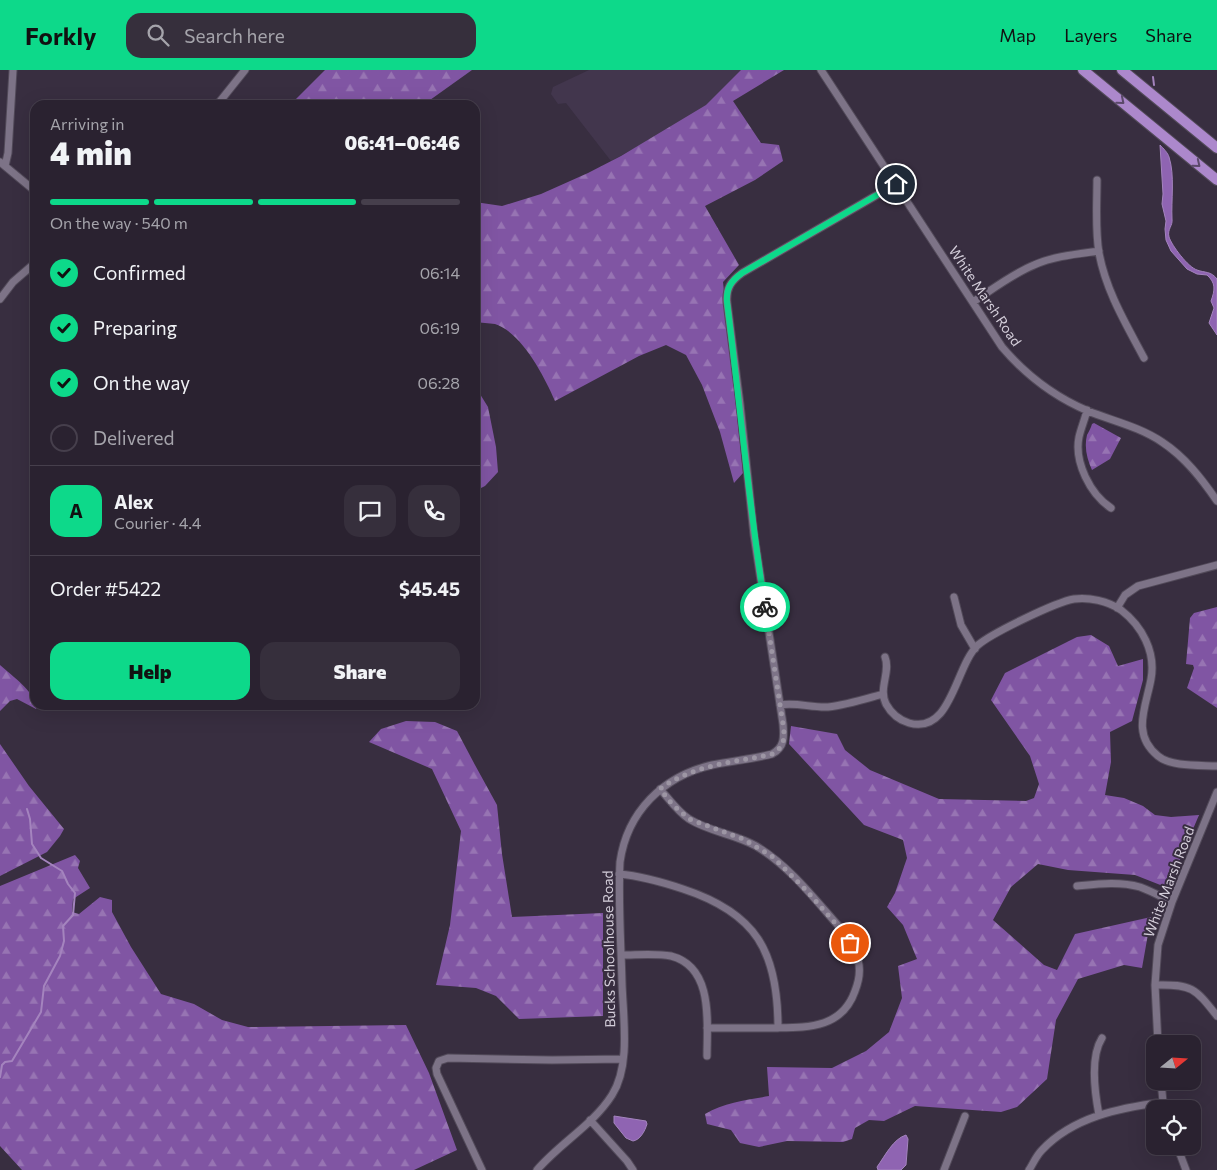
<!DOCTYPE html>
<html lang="en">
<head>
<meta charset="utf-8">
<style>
	:root { --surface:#2a2230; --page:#362f3c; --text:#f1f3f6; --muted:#a5a4ab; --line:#463f4c; --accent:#0dd98a }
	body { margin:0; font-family:Commissioner,sans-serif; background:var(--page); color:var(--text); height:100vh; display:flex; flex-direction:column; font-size:19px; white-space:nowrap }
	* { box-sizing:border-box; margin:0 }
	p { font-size:16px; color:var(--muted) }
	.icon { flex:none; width:28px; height:28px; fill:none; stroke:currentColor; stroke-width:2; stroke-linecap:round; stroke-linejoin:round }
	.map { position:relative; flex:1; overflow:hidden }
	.side { position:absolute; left:30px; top:30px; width:450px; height:610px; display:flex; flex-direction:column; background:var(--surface); border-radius:15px; box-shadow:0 5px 20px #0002,0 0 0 1px var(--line) }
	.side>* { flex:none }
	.needle { width:32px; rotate:72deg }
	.tools { position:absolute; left:1146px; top:965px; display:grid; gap:10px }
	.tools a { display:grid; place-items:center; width:55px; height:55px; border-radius:10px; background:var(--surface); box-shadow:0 5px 20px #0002,0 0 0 1px var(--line); font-size:25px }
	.pin { position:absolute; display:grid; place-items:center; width:42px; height:42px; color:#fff; margin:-21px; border:2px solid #fff; border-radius:50%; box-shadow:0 1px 5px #0007 }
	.courier { position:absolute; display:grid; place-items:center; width:50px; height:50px; margin:-25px; border:4px solid #0dd98a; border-radius:50%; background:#fff; color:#222; box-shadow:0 1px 6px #0007 }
	.headline em { font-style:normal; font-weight:800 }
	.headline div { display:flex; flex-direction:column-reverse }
	.headline { display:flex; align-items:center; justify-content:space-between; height:85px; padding:0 20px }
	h1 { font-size:32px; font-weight:800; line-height:38px }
	.bar { display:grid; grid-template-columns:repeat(4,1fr); gap:8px 5px; align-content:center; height:60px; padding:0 20px }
	.bar i { height:6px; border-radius:4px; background:var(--line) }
	.bar .active { background:var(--accent) }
	.bar p { grid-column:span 4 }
	.line { display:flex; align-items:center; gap:12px; padding:0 20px; border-top:1px solid var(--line) }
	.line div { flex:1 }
	.round { display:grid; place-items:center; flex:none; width:52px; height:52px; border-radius:15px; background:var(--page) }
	ol { padding:0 20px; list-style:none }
	li { display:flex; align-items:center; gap:15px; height:55px }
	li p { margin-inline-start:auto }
	li .icon { padding:5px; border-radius:50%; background:var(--accent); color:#111; stroke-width:4 }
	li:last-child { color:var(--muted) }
	li i { width:28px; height:28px; border:2px solid var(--line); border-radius:50% }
	.button { display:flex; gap:10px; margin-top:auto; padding:10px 20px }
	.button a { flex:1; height:58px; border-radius:15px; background:var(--accent); color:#111; font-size:20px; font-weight:800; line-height:58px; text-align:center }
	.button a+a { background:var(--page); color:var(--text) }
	header { display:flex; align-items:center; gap:30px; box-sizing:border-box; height:70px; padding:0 25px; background:var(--accent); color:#111 }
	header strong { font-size:24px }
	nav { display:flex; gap:28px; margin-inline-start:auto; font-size:18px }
	.search { width:350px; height:45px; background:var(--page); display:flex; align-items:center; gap:12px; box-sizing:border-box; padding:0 18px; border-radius:15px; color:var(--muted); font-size:19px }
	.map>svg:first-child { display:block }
	.built { fill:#42364d }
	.forest { fill:url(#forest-firs) }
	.water { fill:#8f64b2; stroke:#a484be }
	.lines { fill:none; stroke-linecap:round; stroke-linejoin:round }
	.stream { stroke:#a484be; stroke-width:2 }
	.minor-casing { stroke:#524a59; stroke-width:9 }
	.highway-casing { stroke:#524a59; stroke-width:12 }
	.minor { stroke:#7d7387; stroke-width:7 }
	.highway { stroke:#ac88cc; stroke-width:10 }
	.oneway { stroke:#5b496a }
	.done { stroke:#9d96a4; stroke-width:5; stroke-dasharray:0 9 }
	.route { stroke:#0dd98a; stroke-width:6 }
	.labels { text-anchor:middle; stroke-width:4; stroke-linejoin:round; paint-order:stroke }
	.street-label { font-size:14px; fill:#d4ceda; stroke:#382e40 }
</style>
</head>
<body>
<header>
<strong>Forkly</strong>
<div class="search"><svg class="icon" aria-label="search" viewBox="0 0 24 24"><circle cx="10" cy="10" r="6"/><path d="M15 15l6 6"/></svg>Search here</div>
<nav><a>Map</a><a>Layers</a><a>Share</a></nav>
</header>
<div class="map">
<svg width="1217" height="1100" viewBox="0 0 1217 1100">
	<defs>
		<pattern id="forest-firs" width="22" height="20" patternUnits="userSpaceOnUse" patternTransform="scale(1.25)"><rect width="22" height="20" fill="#8055a3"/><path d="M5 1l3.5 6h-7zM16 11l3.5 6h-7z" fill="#9774b3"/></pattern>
	</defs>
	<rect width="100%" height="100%" fill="#382e40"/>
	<path class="built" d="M589,0h189l-167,91 -45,-58 -8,1 -7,-10 2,-7z"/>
	<path class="forest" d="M325,0h147l-49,35h-133z
		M741,0h43l-51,31 28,42 18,2 4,16 -28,19 -50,26 34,59 -16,17 20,191 -9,10 -14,-51 -18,-47 -16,-30 -20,-10 -27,11 -84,45c-11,-25 -33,-68 -60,-77 -6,-1 -14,-1 -20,-2v-120l27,4 39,-12 47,-21 33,-17 85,-51z
		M475,316l13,21 8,40 2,25 -13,14 -10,5z
		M1094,353l27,15 -11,21 -18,11c-5,-11 -8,-23 -5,-35 2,-4 4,-7 5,-11z
		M1217,537v101l-30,-20 7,-20 -1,-3 -7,-1 4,-46 4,-5z
		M1091,565l18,11 9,20 25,-7v21l-11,41 -22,11 1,30 -6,33 19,3 19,8 12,9 16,2 28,-2 -31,73 -33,-13 -67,-5 -30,-6 -27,23 -18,33 51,45 13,5 18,-36 76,-17 -9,51 -18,-3 -46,14 -22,41 -9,59 -30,28 -16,5 -86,-6 -31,15 -15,-1 -14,8 -3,11 -9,3 -56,-1 -28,6 -19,-4 -9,-13 -24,-6 -2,-10c20,-12 42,-14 64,-18l-2,-29 65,1 34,-17 23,-19 13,-34 -4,-32 19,-7 -14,-34 -16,-18 8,-14 12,-35 -4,-18 -39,-15 -75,-81 2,-18 46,8 8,16 25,20 69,29 87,2 8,-3 5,-14 -9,-28 -39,-56 14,-27 72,-36z
		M0,595c10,9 35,27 35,40h3l-2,4 -19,-10 -7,2 -10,10z
		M406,651l29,1 22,9 18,34 22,40 5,49 10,63 91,-4v103l-84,3 -23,-23 -20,-8 -40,-3 14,-60 11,-94 -29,-62 -63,-27 12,-13z
		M0,674l29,42 35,43 -4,7 -13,16 -47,24z
		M75,785l5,6 -2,7 12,20 -17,11 -1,13 7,2 21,-17 12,3v12l19,35 30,47 33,10 28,16 26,7 158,-2 23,48 28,77 -43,20h-392l-22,-24v-260z"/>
	<path class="water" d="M1160,75c3,3 8,8 9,12 6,18 2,44 3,62 1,7 -5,10 -3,18 3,9 19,30 28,33 8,3 14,1 20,9v56l-8,-12 5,-15 -3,-7c4,-11 5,-18 -4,-26l-10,-1 -10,-5 -16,-18 -5,-11 -1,-11 1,-8 -4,-17 1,-10z
		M614,1046l32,5 1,3c-2,7 -7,16 -14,17l-7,-3 -12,-15z
		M906,1065l2,4 -2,26 -5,5h-23l-1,-3c8,-11 16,-28 29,-32z"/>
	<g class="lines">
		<path class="stream" d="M1153,7l1,8
			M0,1007l2,-12 3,-3 7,-1 29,-49 3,-26 16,-30 4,-15 -1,-15 10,-11 2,-22 -7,-9 -6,-13 -21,-13 -9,-14 -2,-25 -3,-10"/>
		<g class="minor-casing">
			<path id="minor" d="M821,0l181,277c23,27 53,50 86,64 25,10 52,16 74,31 23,15 40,37 55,59
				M217,35l28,-35
				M0,92l35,29
				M5,96l3,-13 5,-83
				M1097,110c0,24 -2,49 2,73 7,38 27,71 45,105
				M0,229l13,-17 22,-19
				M973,232c20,-13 39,-28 61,-37 20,-9 43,-11 65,-14
				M1087,340c-2,9 -6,18 -8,27 -5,25 11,57 32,71
				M954,527l7,28 14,24
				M1117,538l8,-13 13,-9 79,-21
				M885,587c6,15 -7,31 1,47 5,9 13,16 23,19 43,12 46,-57 69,-78 14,-12 78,-43 96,-46 15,-2 34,2 47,11 21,16 35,42 30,69 -5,28 -20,55 7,77 13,11 42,9 59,10
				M780,635c16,-3 32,3 48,2 19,-2 37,-8 55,-13
				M660,719c9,10 18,23 29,30 21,13 46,15 67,27 35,21 60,55 87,85 14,22 22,35 12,60 -14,40 -52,36 -87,37 -20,0 -41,0 -61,0
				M619,804c22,2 43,8 64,15 73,24 95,62 95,139
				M1077,816c20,-2 42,-5 63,1 11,4 22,10 32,15
				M621,885c16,0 35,-2 50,1 43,11 36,67 36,100
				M1155,915c37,-1 40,3 62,31
				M1158,974l-3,-59 3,-40 14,-43 45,-110
				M1161,1011l2,21 2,7
				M1099,1045c-4,-21 -9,-58 3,-77
				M590,1050l37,41 6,9
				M1177,1076l9,24
				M482,1100l-45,-96 -1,-6 3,-7 9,-3 104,2 71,-1
				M537,1100c23,-27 56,-45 75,-75 19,-30 11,-78 10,-112 -1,-40 -4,-81 -2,-121 7,-50 43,-86 92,-97 20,-4 40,-6 60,-11 13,-7 12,-17 11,-30l-29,-189 -14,-131 -13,-102c-1,-14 4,-21 15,-29l154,-89
				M944,1100l21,-54
				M1029,1100c4,-6 7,-14 13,-20 31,-33 77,-42 121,-48"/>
		</g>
		<g class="highway-casing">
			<path id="highway" d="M1083,0l134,110
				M1122,0l95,78"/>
		</g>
		<use href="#minor" class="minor"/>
		<use href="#highway" class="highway"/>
	</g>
	<defs><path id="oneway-chevron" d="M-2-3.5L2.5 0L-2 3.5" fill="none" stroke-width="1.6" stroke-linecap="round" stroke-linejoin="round" transform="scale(1.25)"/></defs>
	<g class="oneway">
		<use href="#oneway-chevron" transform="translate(1121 31) rotate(40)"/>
		<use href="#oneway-chevron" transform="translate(1197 94) rotate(39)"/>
	</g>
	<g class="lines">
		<path class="done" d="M765,537l18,117c2,13 2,23 -11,30 -39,9 -78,10 -112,35l12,15 17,15 54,20 30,18 33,33 37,42 7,11"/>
		<path class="route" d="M765,537c-16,-101 -25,-203 -38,-305 -1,-14 4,-21 15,-29l154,-89"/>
	</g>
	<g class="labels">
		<g class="street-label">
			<text transform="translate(985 226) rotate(56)" y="5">White Marsh Road</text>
			<text transform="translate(1169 812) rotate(-69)" y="5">White Marsh Road</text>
			<text transform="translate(609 879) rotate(-91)" y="5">Bucks Schoolhouse Road</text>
		</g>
	</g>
</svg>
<div class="tools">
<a><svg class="needle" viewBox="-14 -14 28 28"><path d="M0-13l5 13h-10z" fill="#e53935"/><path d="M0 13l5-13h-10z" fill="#a5a4ab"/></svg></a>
<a><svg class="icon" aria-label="locate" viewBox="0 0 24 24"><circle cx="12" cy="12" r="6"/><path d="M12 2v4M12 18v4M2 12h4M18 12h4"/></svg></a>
</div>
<div class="pin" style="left:850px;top:873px;background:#ea580c"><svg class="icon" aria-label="bag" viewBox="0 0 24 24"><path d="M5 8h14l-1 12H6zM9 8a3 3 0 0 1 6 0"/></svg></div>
<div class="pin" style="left:896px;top:114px;background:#1f2937"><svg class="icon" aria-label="home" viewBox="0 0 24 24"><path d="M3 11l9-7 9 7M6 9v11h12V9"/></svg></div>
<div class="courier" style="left:765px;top:537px"><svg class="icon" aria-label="bike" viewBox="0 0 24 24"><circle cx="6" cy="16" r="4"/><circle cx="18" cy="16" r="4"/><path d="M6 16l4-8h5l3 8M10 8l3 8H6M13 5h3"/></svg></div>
<section class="side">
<div class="headline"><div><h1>4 min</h1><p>Arriving in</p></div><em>06:41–06:46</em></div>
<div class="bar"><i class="active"></i><i class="active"></i><i class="active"></i><i></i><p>On the way · 540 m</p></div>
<ol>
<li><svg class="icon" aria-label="check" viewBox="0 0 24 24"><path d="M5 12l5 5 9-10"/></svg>Confirmed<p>06:14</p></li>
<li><svg class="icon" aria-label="check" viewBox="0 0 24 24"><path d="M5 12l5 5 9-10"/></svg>Preparing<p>06:19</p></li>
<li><svg class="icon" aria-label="check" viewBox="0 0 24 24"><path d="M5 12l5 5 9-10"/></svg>On the way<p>06:28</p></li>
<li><i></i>Delivered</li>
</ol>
<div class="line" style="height:90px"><b class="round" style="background:var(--accent);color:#111">A</b><div><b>Alex</b><p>Courier · 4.4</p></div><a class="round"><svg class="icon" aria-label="chat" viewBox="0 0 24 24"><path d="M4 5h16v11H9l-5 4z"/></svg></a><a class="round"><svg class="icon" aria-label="phone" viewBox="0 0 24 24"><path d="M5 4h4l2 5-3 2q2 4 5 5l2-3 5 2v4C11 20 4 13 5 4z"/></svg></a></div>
<div class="line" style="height:65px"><div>Order #5422</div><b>$45.45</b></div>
<div class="button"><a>Help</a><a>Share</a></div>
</section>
</div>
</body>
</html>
